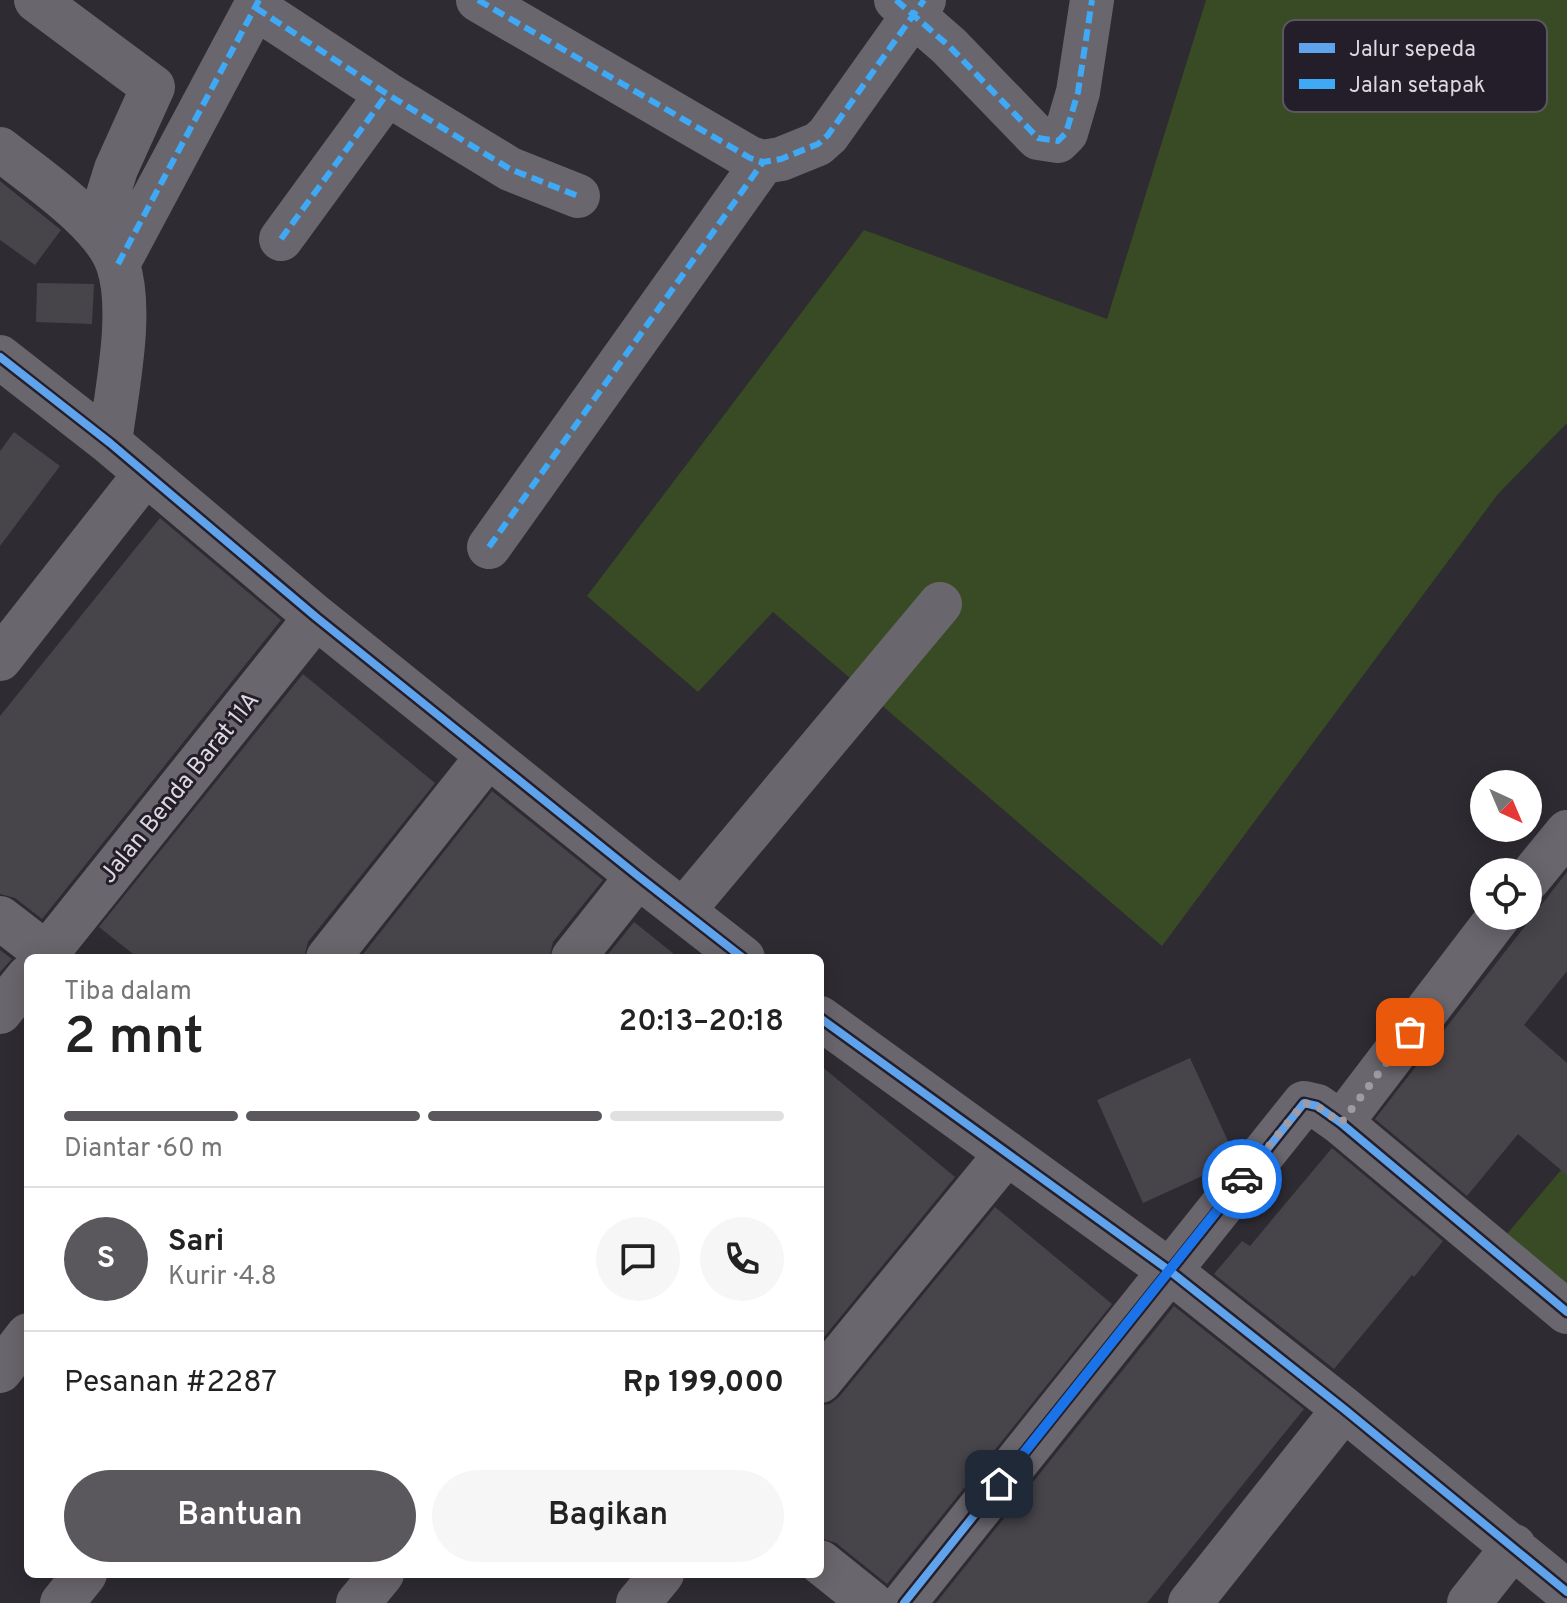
<!DOCTYPE html>
<html lang="id">
<head>
<meta charset="utf-8">
<style>
	:root { --surface:#fff; --page:#f6f6f6; --text:#222; --muted:#767676; --line:#e0e0e0; --accent:#5a585c }
	body { margin:0; font-family:Overpass,sans-serif; background:var(--page); color:var(--text); height:100vh; display:flex; flex-direction:column; font-size:30px; white-space:nowrap }
	* { box-sizing:border-box; margin:0 }
	p { font-size:26px; color:var(--muted) }
	.icon { flex:none; width:44px; height:44px; fill:none; stroke:currentColor; stroke-width:2; stroke-linecap:round; stroke-linejoin:round }
	.map { position:relative; flex:1; overflow:hidden }
	.panel { position:absolute; left:24px; top:954px; width:800px; height:624px; display:flex; flex-direction:column; background:var(--surface); border-radius:12px; box-shadow:0 4px 20px #0003 }
	.panel>* { flex:none }
	.needle { width:52px; rotate:136deg }
	.buttons { position:absolute; left:1470px; top:770px; display:grid; gap:16px }
	.buttons a { display:grid; place-items:center; width:72px; height:72px; border-radius:50%; background:var(--surface); box-shadow:0 4px 20px #0003; font-size:40px }
	.pin { position:absolute; display:grid; place-items:center; width:68px; height:68px; color:#fff; margin:-34px; border-radius:16px; box-shadow:0 4px 12px #0006 }
	.courier { position:absolute; display:grid; place-items:center; width:80px; height:80px; margin:-40px; border:6px solid #1a73e8; border-radius:50%; background:#fff; color:#222; box-shadow:0 2px 10px #0007 }
	.head em { font-style:normal; font-weight:600 }
	.head div { display:flex; flex-direction:column-reverse }
	.head { display:flex; align-items:center; justify-content:space-between; height:136px; padding:0 40px }
	h1 { font-size:52px; font-weight:600; line-height:60px }
	.bar { display:grid; grid-template-columns:repeat(4,1fr); gap:12px 8px; align-content:center; height:96px; padding:0 40px }
	.bar i { height:10px; border-radius:6px; background:var(--line) }
	.bar .current { background:var(--accent) }
	.bar p { grid-column:span 4 }
	.line { display:flex; align-items:center; gap:20px; padding:0 40px; border-top:2px solid var(--line) }
	.line div { flex:1 }
	.round { display:grid; place-items:center; flex:none; width:84px; height:84px; border-radius:42px; background:var(--page) }
	.button { display:flex; gap:16px; margin-top:auto; padding:16px 40px }
	.button a { flex:1; height:92px; border-radius:48px; background:var(--accent); color:#fff; font-size:32px; font-weight:600; line-height:92px; text-align:center }
	.button a+a { background:var(--page); color:var(--text) }
	.map>svg:first-child { display:block }
	.green { fill:#384b25 }
	.building { fill:#47454a }
	.lines { fill:none; stroke-linecap:round; stroke-linejoin:round }
	.street { stroke:#6a666d; stroke-width:44 }
	.quiet { stroke:#3fa9f5; stroke-width:6; stroke-dasharray:12 6; stroke-linecap:butt }
	.cycleway-casing { stroke:#241e2b; stroke-width:13 }
	.cycleway { stroke:#60a3ed; stroke-width:8 }
	.done { stroke:#9e9ba3; stroke-width:8; stroke-dasharray:0 14.4 }
	.route { stroke:#1a73e8; stroke-width:10 }
	.labels { text-anchor:middle; stroke-width:6; stroke-linejoin:round; paint-order:stroke }
	.street-label { font-size:24px; fill:#dbd8e0; stroke:#241e2b }
	.key { fill:#241e2b; stroke:#5b5661; stroke-width:2 }
	.key-label { font-size:22px; fill:#dbd8e0 }
</style>
</head>
<body>
<div class="map">
<svg width="1567" height="1603" viewBox="0 0 1567 1603">
	<rect width="100%" height="100%" fill="#2e2b32"/>
	<path class="green" d="M1206,0h361v423l-69,71 -336,452 -389,-334 -75,80 -111,-96 277,-366 243,89z
		M1567,1163v123l-61,-51z"/>
	<path class="building" d="M0,181l61,49 -26,35 -35,-25z
		M37,283l57,1 -2,40 -56,-2z
		M14,432l46,34 -60,80v-95z
		M160,518l121,102 -239,299 -27,-21 -15,-4v-178z
		M303,674l132,109 -127,159 -4,16h-166l-39,-31z
		M492,791l111,89 -50,62 -4,16h-189z
		M1567,872v99l-43,54 43,38v112l-49,-41 -51,62 -92,-77z
		M634,922l45,36h-74z
		M0,950l12,9 -12,13z
		M1190,1058l43,94 -13,16 -77,35 -46,-103z
		M820,1065l135,112 -135,165z
		M1332,1148l111,93 -29,36 -2,-2 -78,94 -120,-95 28,-33 8,5z
		M995,1207l117,97 -225,280 -51,-41 -16,-5v-133l10,-1 9,-7z
		M1174,1306l130,103 -157,194h-211z"/>
	<g class="lines">
		<path class="street" d="M36,0l117,87 -37,82 -19,61
			M478,0l272,158 13,4 18,-3 37,-15 10,-9 96,-135
			M896,0l53,46 89,92 20,3 8,-8 12,-41 14,-92
			M256,8l131,86 123,75 68,27
			M0,149c34,27 105,74 118,116 16,47 -2,128 -8,178
			M281,239l106,-145
			M118,264l141,-264
			M0,357l110,86 206,174 322,259 105,82
			M489,547l274,-385
			M0,659l146,-186
			M1528,880l39,-48
			M683,911l257,-307
			M0,918l52,40
			M43,958l273,-341
			M328,958l160,-202
			M573,958l65,-82
			M0,1012l28,-35
			M820,1018l350,253 174,138 223,183
			M1341,1123l158,-207
			M0,1371l28,-36
			M820,1381l187,-228
			M820,1562l51,41
			M62,1603l23,-29
			M358,1603l24,-29
			M638,1603l24,-29
			M904,1603l400,-500 13,3 24,17 226,189
			M1190,1603l154,-194
			M1469,1603l45,-57"/>
		<path class="quiet" d="M478,0l272,158 13,4 18,-3 37,-15 10,-9 96,-135
			M896,0l53,46 89,92 20,3 8,-8 12,-41 14,-92
			M256,8l131,86 123,75 68,27
			M281,239l106,-145
			M118,264l141,-264
			M489,547l274,-385"/>
		<g class="cycleway-casing">
			<path id="cycleway" d="M0,357l110,86 206,174 322,259 105,82
				M820,1018l350,253 174,138 223,183
				M904,1603l400,-500 13,3 24,17 226,189"/>
		</g>
		<use href="#cycleway" class="cycleway"/>
	</g>
	<g class="lines">
		<path class="done" d="M1242,1179l62,-76 13,3 24,17 69,-91"/>
		<path class="route" d="M999,1484l243,-305"/>
	</g>
	<g class="labels">
		<g class="street-label">
			<text transform="translate(179 787) rotate(-51)" y="8">Jalan Benda Barat 11A</text>
		</g>
	</g>
	<rect x="1283" y="20" width="264" height="92" rx="12" class="key"/>
	<rect x="1299" y="43" width="36" height="10" fill="#60a3ed"/>
	<rect x="1299" y="79" width="36" height="10" fill="#3fa9f5"/>
	<g class="key-label">
		<text x="1349" y="56">Jalur sepeda</text>
		<text x="1349" y="92">Jalan setapak</text>
	</g>
</svg>
<div class="buttons">
<a><svg class="needle" viewBox="-14 -14 28 28"><path d="M0-13l5 13h-10z" fill="#e53935"/><path d="M0 13l5-13h-10z" fill="#767676"/></svg></a>
<a><svg class="icon" aria-label="locate" viewBox="0 0 24 24"><circle cx="12" cy="12" r="6"/><path d="M12 2v4M12 18v4M2 12h4M18 12h4"/></svg></a>
</div>
<div class="pin" style="left:1410px;top:1032px;background:#ea580c"><svg class="icon" aria-label="bag" viewBox="0 0 24 24"><path d="M5 8h14l-1 12H6zM9 8a3 3 0 0 1 6 0"/></svg></div>
<div class="pin" style="left:999px;top:1484px;background:#1f2937"><svg class="icon" aria-label="home" viewBox="0 0 24 24"><path d="M3 11l9-7 9 7M6 9v11h12V9"/></svg></div>
<div class="courier" style="left:1242px;top:1179px"><svg class="icon" aria-label="car" viewBox="0 0 24 24"><path d="M5 17H2v-5l4-1 3-4h7l3 4 3 1v5h-3M9 17h6M6 11h13"/><circle cx="7" cy="17" r="2"/><circle cx="17" cy="17" r="2"/></svg></div>
<section class="panel">
<div class="head"><div><h1>2 mnt</h1><p>Tiba dalam</p></div><em>20:13–20:18</em></div>
<div class="bar"><i class="current"></i><i class="current"></i><i class="current"></i><i></i><p>Diantar · 60 m</p></div>
<div class="line" style="height:144px"><b class="round" style="background:var(--accent);color:#fff">S</b><div><b>Sari</b><p>Kurir · 4.8</p></div><a class="round"><svg class="icon" aria-label="chat" viewBox="0 0 24 24"><path d="M4 5h16v11H9l-5 4z"/></svg></a><a class="round"><svg class="icon" aria-label="phone" viewBox="0 0 24 24"><path d="M5 4h4l2 5-3 2q2 4 5 5l2-3 5 2v4C11 20 4 13 5 4z"/></svg></a></div>
<div class="line" style="height:104px"><div>Pesanan #2287</div><b>Rp 199,000</b></div>
<div class="button"><a>Bantuan</a><a>Bagikan</a></div>
</section>
</div>
</body>
</html>
